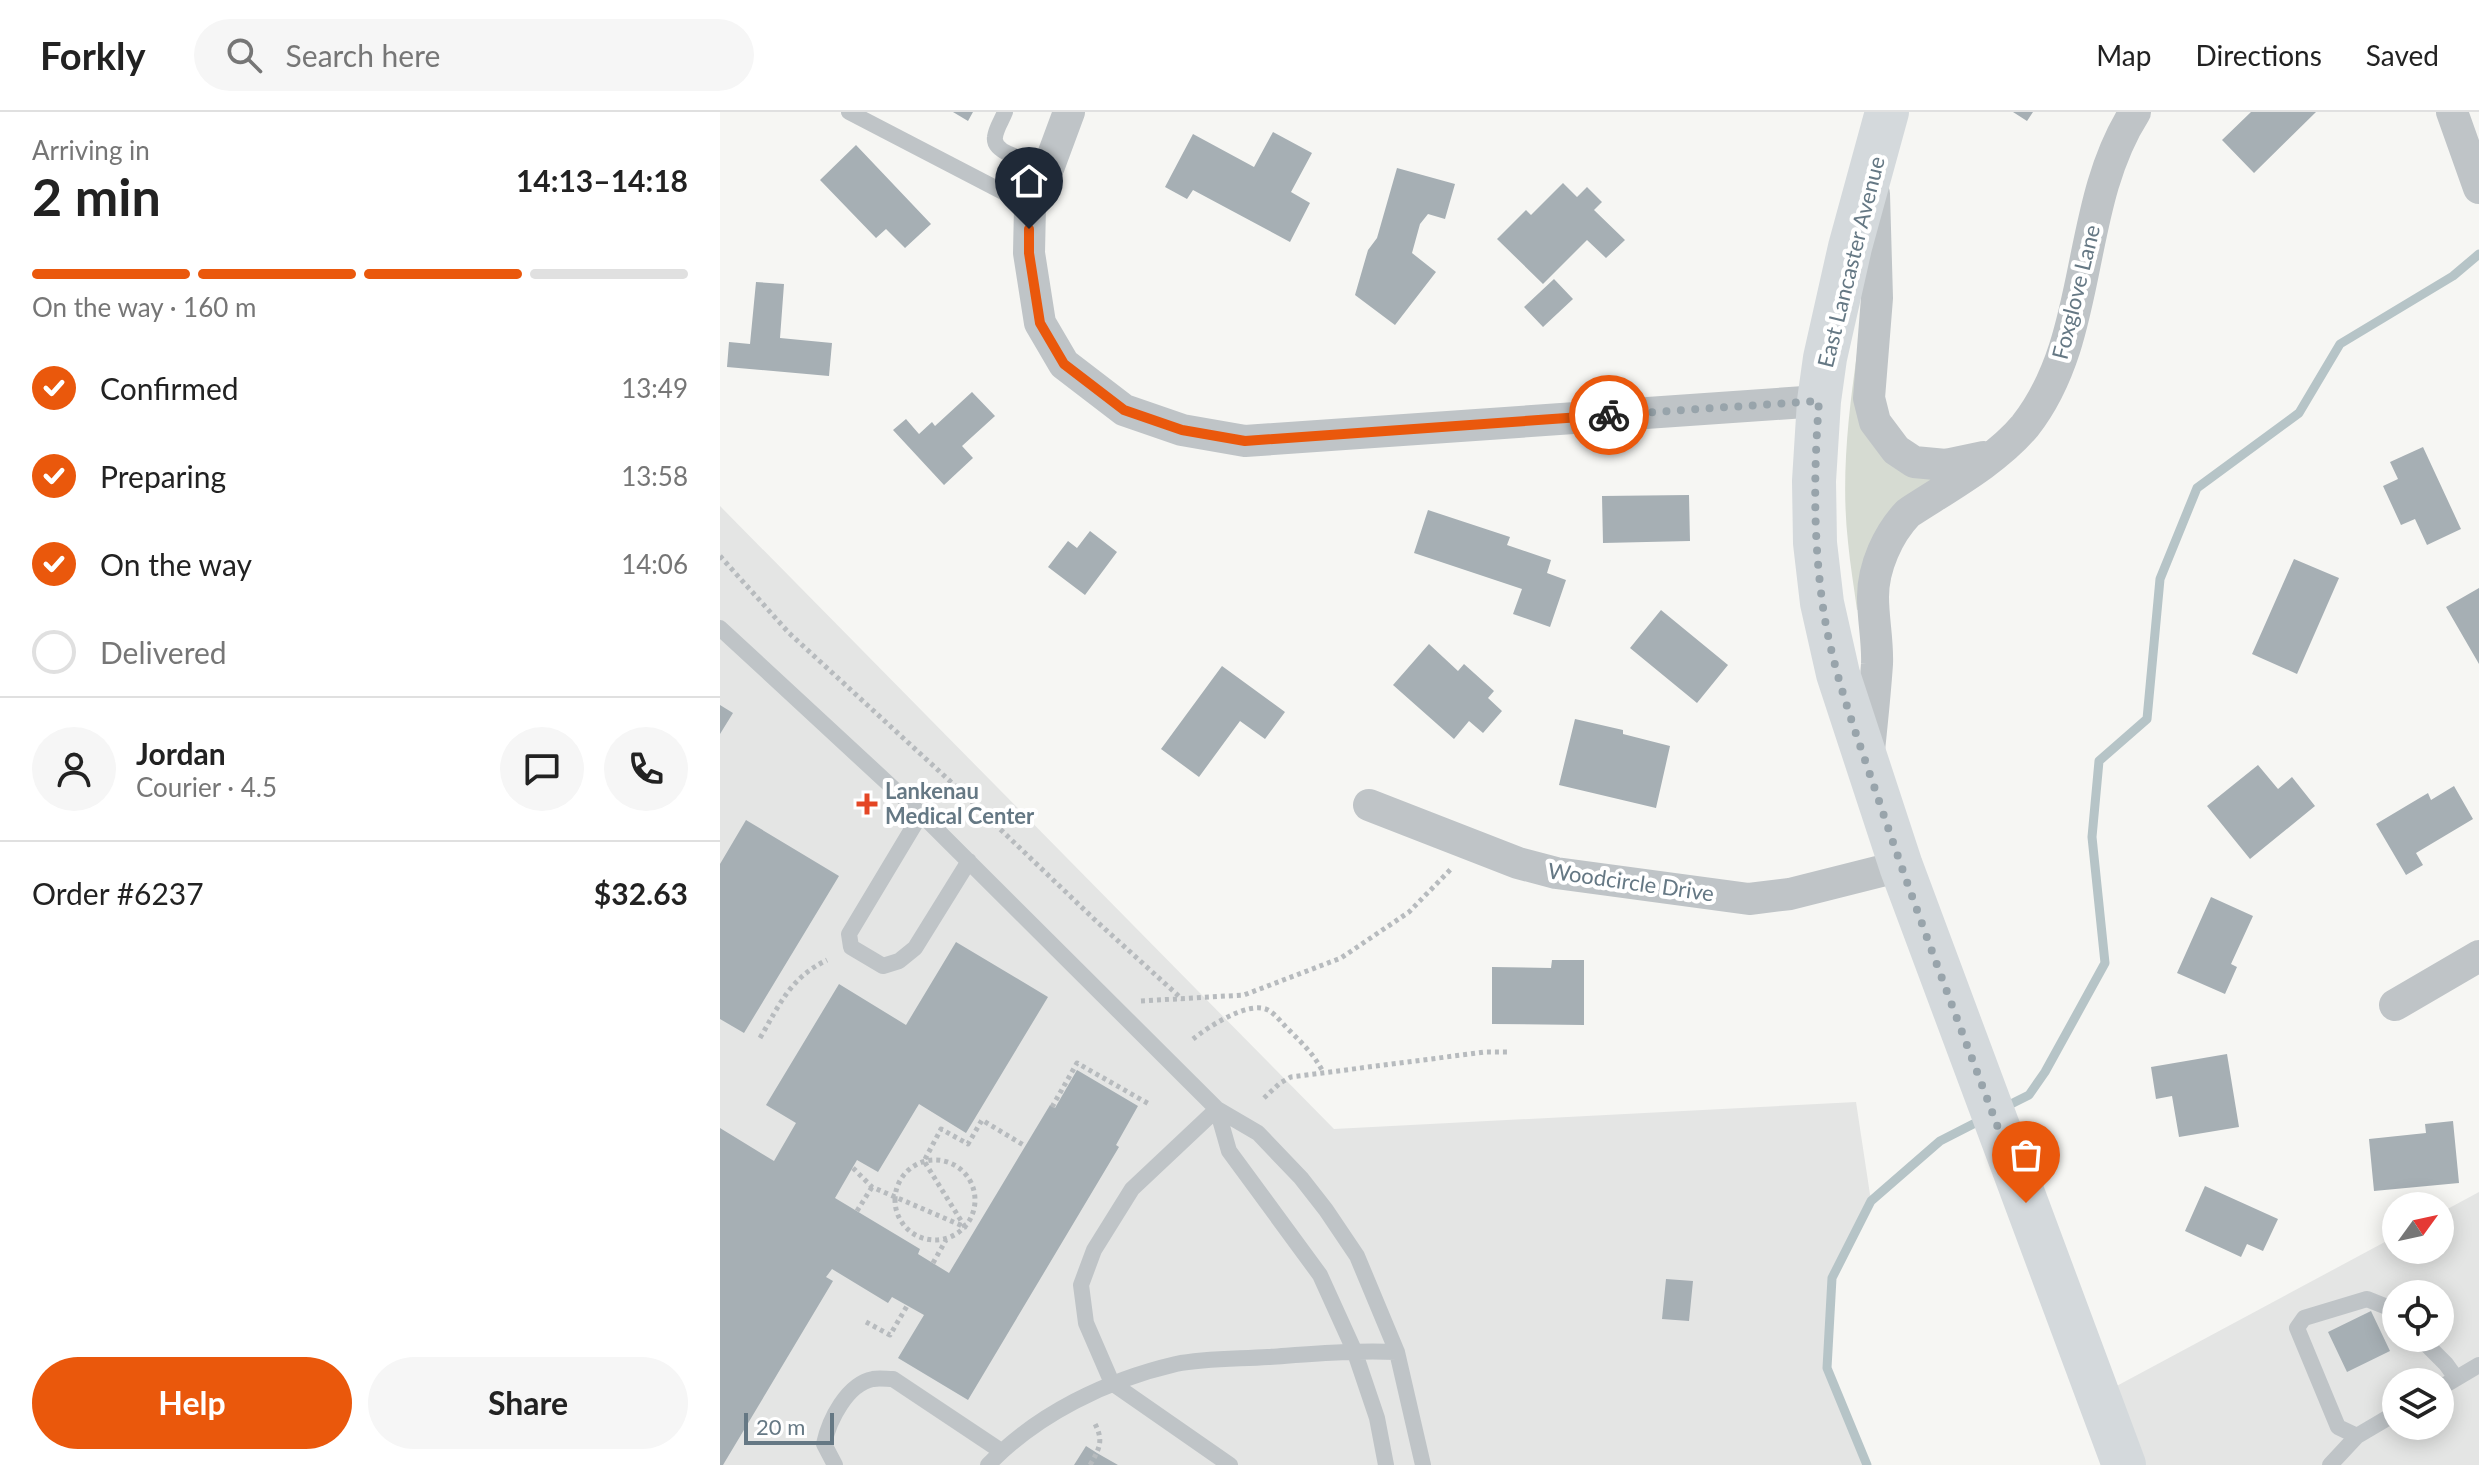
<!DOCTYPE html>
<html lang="en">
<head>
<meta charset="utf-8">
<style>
	:root { --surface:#fff; --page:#f6f6f6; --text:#222; --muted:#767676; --line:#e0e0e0; --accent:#ea580c }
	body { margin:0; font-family:Lato,sans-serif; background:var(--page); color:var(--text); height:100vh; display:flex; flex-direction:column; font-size:30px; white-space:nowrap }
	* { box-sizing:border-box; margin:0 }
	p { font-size:26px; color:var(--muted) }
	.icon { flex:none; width:44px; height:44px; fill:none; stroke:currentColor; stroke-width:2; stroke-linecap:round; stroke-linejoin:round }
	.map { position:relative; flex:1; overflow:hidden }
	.side { display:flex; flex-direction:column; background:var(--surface); width:720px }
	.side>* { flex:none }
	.needle { width:52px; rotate:57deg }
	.tools { position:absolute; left:1662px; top:1080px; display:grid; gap:16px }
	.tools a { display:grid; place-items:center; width:72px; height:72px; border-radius:50%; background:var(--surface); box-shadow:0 4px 20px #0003; font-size:40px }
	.scale { position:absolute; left:24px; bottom:20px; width:90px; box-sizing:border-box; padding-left:8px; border:4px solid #657884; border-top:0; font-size:22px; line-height:28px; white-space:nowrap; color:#657884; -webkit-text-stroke:6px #fff; paint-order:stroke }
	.pin { position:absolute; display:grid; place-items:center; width:68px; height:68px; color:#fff; margin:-82px -34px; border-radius:50% 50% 50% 0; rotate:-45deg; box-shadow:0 0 8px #0007 }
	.pin .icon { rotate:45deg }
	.courier { position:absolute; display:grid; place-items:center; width:80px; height:80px; margin:-40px; border:6px solid #ea580c; border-radius:50%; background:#fff; color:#222; box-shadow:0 2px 10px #0007 }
	.headline em { font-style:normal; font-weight:700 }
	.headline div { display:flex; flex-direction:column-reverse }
	.headline { display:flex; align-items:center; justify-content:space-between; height:136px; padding:0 32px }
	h1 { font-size:52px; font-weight:700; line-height:60px }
	.bar { display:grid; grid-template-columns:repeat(4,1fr); gap:12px 8px; align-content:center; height:96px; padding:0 32px }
	.bar i { height:10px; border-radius:6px; background:var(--line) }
	.bar .active { background:var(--accent) }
	.bar p { grid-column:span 4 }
	.line { display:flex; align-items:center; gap:20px; padding:0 32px; border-top:2px solid var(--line) }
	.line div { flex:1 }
	.round { display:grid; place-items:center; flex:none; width:84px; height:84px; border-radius:42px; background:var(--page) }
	ol { padding:0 32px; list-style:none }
	li { display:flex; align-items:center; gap:24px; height:88px }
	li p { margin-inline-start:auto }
	li .icon { padding:8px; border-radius:50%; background:var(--accent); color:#fff; stroke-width:4 }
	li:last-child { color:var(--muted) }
	li i { width:44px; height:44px; border:4px solid var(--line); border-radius:50% }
	.cta { display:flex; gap:16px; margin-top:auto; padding:16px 32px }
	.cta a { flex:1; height:92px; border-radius:48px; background:var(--accent); color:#fff; font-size:32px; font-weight:700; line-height:92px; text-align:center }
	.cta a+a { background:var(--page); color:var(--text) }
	header { display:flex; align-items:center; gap:48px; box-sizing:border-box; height:112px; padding:0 40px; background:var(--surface); border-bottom:2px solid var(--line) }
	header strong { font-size:38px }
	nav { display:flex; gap:44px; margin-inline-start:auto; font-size:28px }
	.search { width:560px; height:72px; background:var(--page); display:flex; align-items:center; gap:20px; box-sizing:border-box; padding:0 28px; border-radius:44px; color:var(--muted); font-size:30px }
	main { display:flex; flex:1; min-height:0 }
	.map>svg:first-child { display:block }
	.built { fill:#e4e5e4; fill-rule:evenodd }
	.green { fill:#d6dbd2 }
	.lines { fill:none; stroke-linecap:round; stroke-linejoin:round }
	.stream { stroke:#b6c4c7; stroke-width:9 }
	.building { fill:#a6afb4 }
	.path { stroke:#b7bbbe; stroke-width:5; stroke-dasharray:4 4; stroke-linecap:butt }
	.lane { stroke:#bfc4c7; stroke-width:16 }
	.street { stroke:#bfc4c7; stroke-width:32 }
	.highway { stroke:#d4d9dc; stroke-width:44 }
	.done { stroke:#98a4ab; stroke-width:8; stroke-dasharray:0 14.4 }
	.route { stroke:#ea580c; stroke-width:10 }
	.poi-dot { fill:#e44625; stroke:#fff; stroke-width:3 }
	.labels { text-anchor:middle; stroke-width:8; stroke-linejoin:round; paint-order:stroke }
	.street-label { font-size:22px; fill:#657884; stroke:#fff }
	.poi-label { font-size:22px; font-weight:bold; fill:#657884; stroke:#fff; text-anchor:start }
</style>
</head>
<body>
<header>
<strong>Forkly</strong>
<div class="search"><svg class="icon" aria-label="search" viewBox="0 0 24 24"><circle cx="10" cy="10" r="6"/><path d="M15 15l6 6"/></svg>Search here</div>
<nav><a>Map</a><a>Directions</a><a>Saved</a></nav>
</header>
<main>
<section class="side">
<div class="headline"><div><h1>2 min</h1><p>Arriving in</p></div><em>14:13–14:18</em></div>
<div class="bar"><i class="active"></i><i class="active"></i><i class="active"></i><i></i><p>On the way · 160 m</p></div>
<ol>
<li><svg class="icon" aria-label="check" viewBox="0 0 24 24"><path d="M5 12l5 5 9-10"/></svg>Confirmed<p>13:49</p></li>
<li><svg class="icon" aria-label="check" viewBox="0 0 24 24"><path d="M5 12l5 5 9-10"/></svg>Preparing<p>13:58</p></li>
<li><svg class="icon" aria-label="check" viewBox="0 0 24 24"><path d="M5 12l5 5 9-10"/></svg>On the way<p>14:06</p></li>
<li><i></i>Delivered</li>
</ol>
<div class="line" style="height:144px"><a class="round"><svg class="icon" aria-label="person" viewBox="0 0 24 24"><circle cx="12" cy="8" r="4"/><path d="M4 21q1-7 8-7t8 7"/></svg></a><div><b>Jordan</b><p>Courier · 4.5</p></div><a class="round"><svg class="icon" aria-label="chat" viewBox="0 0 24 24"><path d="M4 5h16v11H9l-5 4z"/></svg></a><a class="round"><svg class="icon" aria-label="phone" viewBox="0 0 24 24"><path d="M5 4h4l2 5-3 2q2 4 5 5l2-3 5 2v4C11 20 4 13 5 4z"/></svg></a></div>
<div class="line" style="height:104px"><div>Order #6237</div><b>$32.63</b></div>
<div class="cta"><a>Help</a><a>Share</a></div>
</section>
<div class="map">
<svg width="1759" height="1353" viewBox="0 0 1759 1353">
	<rect width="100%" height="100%" fill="#f6f6f3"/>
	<path class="built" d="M0,394l614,623 522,-27 15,99 -39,77 -5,90 40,97h-1147z
		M1759,1080v273h-355l-26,-69 298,-160v14h44v-37zM1676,1182h44v44h-44zM1676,1270h44v44h-44z"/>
	<path class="green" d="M1137,242v44l81,77 -76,133 -5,2c-3,-23 -7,-46 -9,-68 -7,-62 0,-126 9,-188z"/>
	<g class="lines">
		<path class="stream" d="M1283,996l26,-13 16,-23 60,-109 -13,-126 7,-76 48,-42 13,-140 37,-91 102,-75 41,-69 113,-68 26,-22
			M1147,1353l-40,-97 5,-90 39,-77 69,-60 43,-22"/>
	</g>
	<path class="building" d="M233,0h20l-5,9z
		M1293,0h20l-6,9z
		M1531,0h65l-62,61 -32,-33z
		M553,20l39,21 -21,39 19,11 -20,39 -97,-52 -6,9 -22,-12 28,-53 61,33z
		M136,33l75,79 -26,24 -19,-19 -10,9 -56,-58z
		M677,56l58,16 -10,35 -17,-5 -8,10 -8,29 24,19 -41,53 -40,-30 13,-45 9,-12z
		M843,71l14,14 10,-10 15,15 -8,8 31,30 -19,18 -19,-18 -44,44 -46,-45 29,-29 5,5z
		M834,167l19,20 -30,28 -19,-20z
		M36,170l28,2 -4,54 52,5 -3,33 -102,-9 2,-25 21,2z
		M252,280l23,24 -33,30 11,12 -29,27 -51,-55 13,-11 13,15 13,-12 3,4z
		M1703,335l38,82 -34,16 -12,-26 -14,6 -18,-39 15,-7 -8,-17z
		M969,383l1,46 -87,2 -1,-47z
		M708,398l82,27 -3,8 44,15 -4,13 19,7 -16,47 -37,-13 9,-25 -108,-36z
		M370,419l27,21 -32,43 -37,-28 20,-26 9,7z
		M1574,447l45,19 -42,96 -45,-20z
		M1759,476v76l-33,-57z
		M941,498l67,55 -31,38 -67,-55z
		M709,532l29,27 6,-7 30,27 -6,7 14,13 -19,22 -14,-12 -15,18 -61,-54z
		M502,554l63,46 -20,27 -25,-18 -41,56 -38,-28z
		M0,593l13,8 -13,21z
		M855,607l48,11v4l47,12 -14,62 -97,-23z
		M1538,653l20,24 14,-12 23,29 -65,53 -43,-53z
		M1734,674l19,33 -57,34 7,12 -17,10 -30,-51 52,-31 3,7z
		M26,708l93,56 -95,157 -24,-14v-155z
		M1491,785l42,19 -22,48 6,3 -12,27 -48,-21z
		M236,830l92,55 -82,136 -47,-29 -41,68 -21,-12 -22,38 85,51 -2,5 31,19 101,-168 5,3 22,-38 61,36 -22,39 3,2 -151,253 -70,-42 26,-43 -32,-18 -4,6 -56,-34 -6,8 7,4 -110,184h-3v-337l54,33 22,-38 -30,-18 73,-121 67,41z
		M832,848h32v65l-92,-1v-57l59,1z
		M1507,942l12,73 -60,10 -7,-41 -16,3 -5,-32z
		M1733,1009l6,62 -85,8 -5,-52 57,-6 -1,-9z
		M1485,1074l73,33 -15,32 -16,-7 -6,13 -56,-26z
		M946,1167l27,2 -4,40 -27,-2z
		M1651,1199l19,40 -43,21 -19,-40z
		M366,1334l11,7 21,12h-44z"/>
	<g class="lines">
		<path class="path" d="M0,444l69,77 162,149 143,137 88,80
			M421,889l103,-6 97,-37 68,-46 43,-44
			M40,926c20,-34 30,-60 67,-78
			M473,927c15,-12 56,-39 75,-29 8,4 16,16 23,22 13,13 24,24 32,40
			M544,986l16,-15 11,-6 194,-25h22
			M332,995l25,-44 72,41
			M175 1088a40 40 0 1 1 80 0a40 40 0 1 1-80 0Z
			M133,1056l19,19 93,40 -41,-66 17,-32 27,15 14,-24 43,26
			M137,1099l15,-24
			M213,1151l13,-23
			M146,1210l24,13 17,-29
			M370,1353c10,-17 14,-25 4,-43"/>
		<path class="lane" d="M129,0l181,94
			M285,0c-3,8 -9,16 -10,25 -3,18 40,25 54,29
			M0,516l201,186 296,295 41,24 43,45 25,32 31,46 40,96 26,113
			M201,702l-72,120 2,13 32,19 16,-5 16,-13 54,-87
			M497,997l-85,80 -38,61 -13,35 5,38 26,60 118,82
			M497,997l12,42 91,124 34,75 23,68 9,47
			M1700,1226l26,26 10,14
			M1720,1276l39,-23
			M1637,1324l-19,-9 -41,-99 7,-10 63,-19 25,10 4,5
			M115,1353l-11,-21c5,-24 23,-60 49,-65 6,-1 14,0 20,0l108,72
			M268,1353c49,-51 119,-85 188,-101 29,-6 62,-5 92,-7 43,-3 86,-7 129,-5
			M1610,1353l27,-29 39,-23"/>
		<path class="street" d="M349,0l-20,54 -19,40 -1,47 11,70 24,41 60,46 58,20 63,11 574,-40
			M1732,0l27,76
			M1154,82l3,104 -8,100 6,24 21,28 18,12 32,3 38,-8
			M1149,638c3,-28 6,-57 8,-86 1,-22 -4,-45 -4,-67 0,-30 15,-63 35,-84 38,-25 88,-52 117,-87 70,-89 49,-219 110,-314
			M649,693l149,58 38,10 193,26 41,-5 111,-28
			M1675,893l84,-49"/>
		<path class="highway" d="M1167,0l-37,135 -25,111 -6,43 -5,80 1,62 7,60 16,71 63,192 223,599"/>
	</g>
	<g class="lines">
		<path class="done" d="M889,303l210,-14c-5,67 -6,132 3,199 9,70 36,138 58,204 45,134 97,266 146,399"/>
		<path class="route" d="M309,117v24l11,70 24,41 60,46 58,20 63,11 364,-26"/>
	</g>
	<path class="poi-dot" d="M143 680h8v8h8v8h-8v8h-8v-8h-8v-8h8z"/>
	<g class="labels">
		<g class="street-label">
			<text transform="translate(1131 150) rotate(-76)" y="8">East Lancaster Avenue</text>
			<text transform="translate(1356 180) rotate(-76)" y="8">Foxglove Lane</text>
			<text transform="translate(911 770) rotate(8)" y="8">Woodcircle Drive</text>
		</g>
		<g class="poi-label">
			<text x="165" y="687">Lankenau<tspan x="165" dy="25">Medical Center</tspan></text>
		</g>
	</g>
</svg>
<div class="tools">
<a><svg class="needle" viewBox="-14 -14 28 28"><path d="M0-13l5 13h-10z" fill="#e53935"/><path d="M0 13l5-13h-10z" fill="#767676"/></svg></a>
<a><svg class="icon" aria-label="locate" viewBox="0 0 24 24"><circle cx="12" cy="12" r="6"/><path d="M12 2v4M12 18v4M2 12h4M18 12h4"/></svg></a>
<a><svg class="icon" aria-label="layers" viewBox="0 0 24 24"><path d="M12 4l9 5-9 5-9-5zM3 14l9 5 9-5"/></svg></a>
</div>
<div class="scale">20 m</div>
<div class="pin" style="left:1306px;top:1091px;background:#ea580c"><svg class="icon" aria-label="bag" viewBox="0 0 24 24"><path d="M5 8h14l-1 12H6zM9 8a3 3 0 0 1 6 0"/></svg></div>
<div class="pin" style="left:309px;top:117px;background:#1f2937"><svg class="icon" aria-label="home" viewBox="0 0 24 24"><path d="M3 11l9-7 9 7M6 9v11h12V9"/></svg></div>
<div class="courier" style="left:889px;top:303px"><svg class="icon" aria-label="bike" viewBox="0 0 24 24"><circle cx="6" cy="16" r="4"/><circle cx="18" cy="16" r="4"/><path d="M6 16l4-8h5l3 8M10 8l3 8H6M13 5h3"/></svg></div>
</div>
</main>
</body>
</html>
